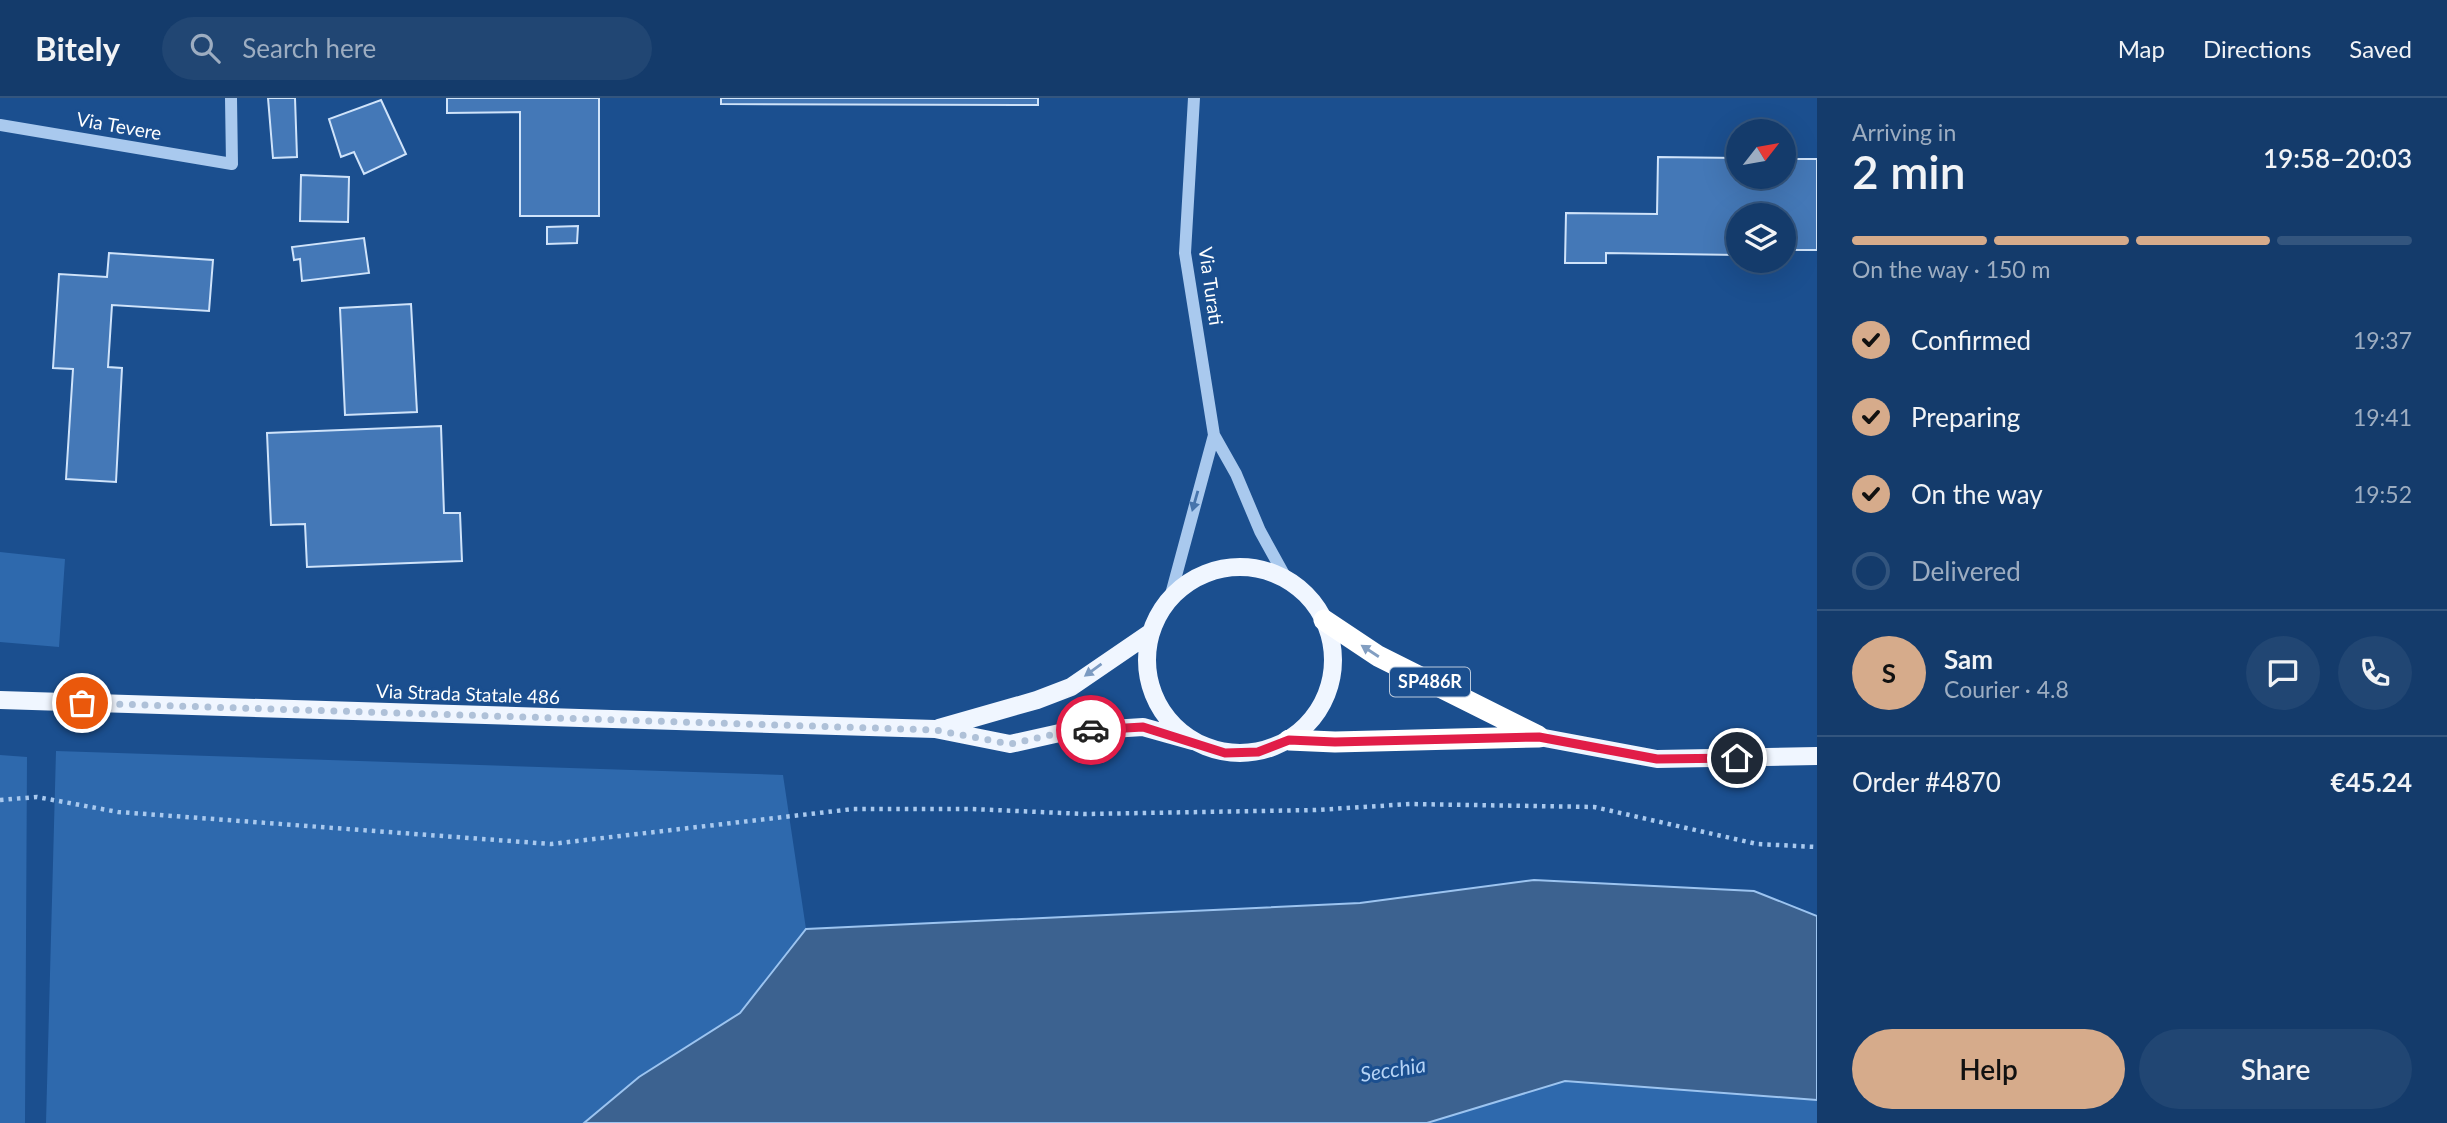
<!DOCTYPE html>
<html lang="en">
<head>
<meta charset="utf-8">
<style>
	:root { --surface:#143b6b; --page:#214673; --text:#f1f3f6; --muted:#9dadc1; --line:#33557e; --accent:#d6ab8b }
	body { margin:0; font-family:Lato,sans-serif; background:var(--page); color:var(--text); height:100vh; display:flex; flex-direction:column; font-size:26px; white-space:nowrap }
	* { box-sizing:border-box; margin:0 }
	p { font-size:23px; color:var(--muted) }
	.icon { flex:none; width:38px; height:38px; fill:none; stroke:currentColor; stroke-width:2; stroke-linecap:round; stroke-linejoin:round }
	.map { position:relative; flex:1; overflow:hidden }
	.sheet { display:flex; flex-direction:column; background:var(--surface); width:630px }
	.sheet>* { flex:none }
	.needle { width:46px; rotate:59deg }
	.fabs { position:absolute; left:1726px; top:21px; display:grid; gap:14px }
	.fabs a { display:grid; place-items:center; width:70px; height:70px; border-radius:50%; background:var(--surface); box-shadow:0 7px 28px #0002,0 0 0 2px var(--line); font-size:35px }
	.pin { position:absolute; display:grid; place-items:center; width:60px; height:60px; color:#fff; margin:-30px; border:4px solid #fff; border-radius:50%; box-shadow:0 2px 7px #0007 }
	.courier { position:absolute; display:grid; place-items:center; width:70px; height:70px; margin:-35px; border:5px solid #e11d48; border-radius:50%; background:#fff; color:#222; box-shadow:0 2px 9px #0007 }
	.summary em { font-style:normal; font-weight:600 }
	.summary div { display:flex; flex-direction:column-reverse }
	.summary { display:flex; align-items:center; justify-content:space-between; height:119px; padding:0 35px }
	h1 { font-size:46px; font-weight:600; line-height:52px }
	.bar { display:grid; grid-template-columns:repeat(4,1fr); gap:10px 7px; align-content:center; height:84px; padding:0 35px }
	.bar i { height:9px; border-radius:5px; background:var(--line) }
	.bar .selected { background:var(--accent) }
	.bar p { grid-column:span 4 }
	.line { display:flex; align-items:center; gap:18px; padding:0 35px; border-top:2px solid var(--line) }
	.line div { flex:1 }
	.round { display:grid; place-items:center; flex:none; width:74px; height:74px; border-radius:37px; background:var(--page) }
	ol { padding:0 35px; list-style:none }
	li { display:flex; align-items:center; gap:21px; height:77px }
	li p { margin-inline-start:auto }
	li .icon { padding:7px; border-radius:50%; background:var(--accent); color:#111; stroke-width:4 }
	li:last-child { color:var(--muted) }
	li i { width:38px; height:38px; border:4px solid var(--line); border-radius:50% }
	.button { display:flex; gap:14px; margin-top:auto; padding:14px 35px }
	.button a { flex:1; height:80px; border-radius:42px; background:var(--accent); color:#111; font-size:28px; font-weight:600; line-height:80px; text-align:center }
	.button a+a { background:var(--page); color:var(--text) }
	header { display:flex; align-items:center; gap:42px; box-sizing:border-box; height:98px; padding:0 35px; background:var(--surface); border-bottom:2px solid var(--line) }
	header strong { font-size:33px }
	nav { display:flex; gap:38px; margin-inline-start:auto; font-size:24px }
	.search { width:490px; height:63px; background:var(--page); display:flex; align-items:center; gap:18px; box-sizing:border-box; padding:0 24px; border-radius:38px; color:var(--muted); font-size:26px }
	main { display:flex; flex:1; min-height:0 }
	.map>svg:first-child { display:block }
	.green { fill:#2e69ad }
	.water { fill:#3c6290; stroke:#9cc4f0; stroke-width:2 }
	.building { fill:#4478b7; stroke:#cfe3fa; stroke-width:2 }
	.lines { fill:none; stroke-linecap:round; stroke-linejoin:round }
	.path { stroke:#a9c9ee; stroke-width:4.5; stroke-dasharray:3.5 5; stroke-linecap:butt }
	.minor { stroke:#a9c9ee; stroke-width:12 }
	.major { stroke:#f0f6ff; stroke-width:18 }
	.highway { stroke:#fff; stroke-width:21 }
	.oneway { fill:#4674ac }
	.oneway2 { fill:#829ec1 }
	.oneway3 { fill:#7b9ac1 }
	.done { stroke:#afc1d8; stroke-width:7; stroke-dasharray:0 12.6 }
	.route { stroke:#e11d48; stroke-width:9 }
	.labels { text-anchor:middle; stroke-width:6; stroke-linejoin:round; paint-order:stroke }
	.shield { fill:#1b4f8f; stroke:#bbcadd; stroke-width:2 }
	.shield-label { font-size:18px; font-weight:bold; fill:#fff }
	.street-label { font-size:19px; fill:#fff; stroke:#1b4f8f }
	.water-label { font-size:21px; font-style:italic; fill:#b5d3f5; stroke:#1b4f8f }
</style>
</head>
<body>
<header>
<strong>Bitely</strong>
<div class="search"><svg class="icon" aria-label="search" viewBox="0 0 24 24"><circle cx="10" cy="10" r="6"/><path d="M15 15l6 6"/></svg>Search here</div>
<nav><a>Map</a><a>Directions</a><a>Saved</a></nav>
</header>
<main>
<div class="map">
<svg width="1817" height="1025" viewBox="0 0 1817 1025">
	<rect width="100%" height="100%" fill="#1b4f8f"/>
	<path class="green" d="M0,454l65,7 -6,88 -59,-5z
		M56,653l727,24 23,154 -66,84 -101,64 -55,46h-538z
		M0,657l27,2 -2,366h-25z
		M1565,983l249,18 3,1v23h-390z"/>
	<path class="water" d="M1534,782l220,11 63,25v184l-252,-19 -138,42h-843l55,-46 101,-64 66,-84 554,-26z"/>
	<path class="building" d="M268,0h27l2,59 -24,1z
		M447,0h152v118h-79v-104l-73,1z
		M721,0h317v7l-317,-1z
		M381,2l25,54 -42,20 -10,-22 -13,5 -12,-38z
		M1658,59l80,1v19h45v-18h34v91h-34v-35h-45v40l-132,-2v10h-41l1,-50 91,1z
		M301,77l48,2 -1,45 -48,-1z
		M578,128l-1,17 -30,1v-17z
		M364,140l5,35 -67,8 -2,-22 -6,1 -2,-13z
		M109,155l104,7 -4,51 -97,-6 -4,62 14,1 -6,114 -50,-3 7,-110 -20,-1 6,-94 48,3z
		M1746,163h32v4l-32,-1z
		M411,206l6,108 -72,3 -5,-107z
		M441,328l3,87h16l2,48 -155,6 -2,-43 -34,1 -4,-92z"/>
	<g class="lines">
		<path class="path" d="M0,702l37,-3 81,15 433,32 302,-35h118l115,5 230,-4 94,-6 184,3 163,37 60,3"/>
		<path class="minor" d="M1194,0l-9,155 29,182 22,39 24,57 27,49
			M0,27l232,39 -1,-66
			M1170,500l44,-163"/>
		<path class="major" d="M1147 562a93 93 0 1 1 186 0a93 93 0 1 1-186 0Z
			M0,602l935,29 75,15 54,-12 79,-5 50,14
			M939,630l98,-28 34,-13 79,-54
			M1539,639l118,22 160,-3"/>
		<path class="highway" d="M1324,522l54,36 160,80
			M1289,642l46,2 204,-5"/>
	</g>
	<defs><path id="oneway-solid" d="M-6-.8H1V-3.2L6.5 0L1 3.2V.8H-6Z" transform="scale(1.75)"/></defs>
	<use class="oneway" href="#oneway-solid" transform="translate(1195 403) rotate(106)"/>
	<use class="oneway2" href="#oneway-solid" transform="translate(1370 553) rotate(-147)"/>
	<use class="oneway3" href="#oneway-solid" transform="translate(1093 572) rotate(144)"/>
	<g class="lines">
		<path class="done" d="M82,605l853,27 75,14 54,-12 27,-2"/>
		<path class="route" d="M1091,632l52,-3 82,26 33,-1 31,-12 46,2 204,-5 118,22 80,-1"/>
	</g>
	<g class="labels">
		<rect class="shield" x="1390" y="569.5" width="80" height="29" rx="5"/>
		<g class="shield-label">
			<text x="1430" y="590">SP486R</text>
		</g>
		<g class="street-label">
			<text transform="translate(119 28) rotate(10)" y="7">Via Tevere</text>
			<text transform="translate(1211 188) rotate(82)" y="7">Via Turati</text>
			<text transform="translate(468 596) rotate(2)" y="7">Via Strada Statale 486</text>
		</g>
		<g class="water-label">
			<text transform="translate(1393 972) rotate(-9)" y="7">Secchia</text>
		</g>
	</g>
</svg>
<div class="fabs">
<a><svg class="needle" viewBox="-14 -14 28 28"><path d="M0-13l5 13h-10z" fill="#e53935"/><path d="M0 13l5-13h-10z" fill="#9dadc1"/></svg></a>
<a><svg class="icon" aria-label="layers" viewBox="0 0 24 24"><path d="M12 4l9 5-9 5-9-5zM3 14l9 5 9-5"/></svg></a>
</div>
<div class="pin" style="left:82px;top:605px;background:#ea580c"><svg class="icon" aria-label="bag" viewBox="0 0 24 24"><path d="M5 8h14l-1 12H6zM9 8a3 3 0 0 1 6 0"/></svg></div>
<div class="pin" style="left:1737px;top:660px;background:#1f2937"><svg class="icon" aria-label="home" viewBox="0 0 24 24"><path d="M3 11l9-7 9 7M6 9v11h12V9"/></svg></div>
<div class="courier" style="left:1091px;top:632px"><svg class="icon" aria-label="car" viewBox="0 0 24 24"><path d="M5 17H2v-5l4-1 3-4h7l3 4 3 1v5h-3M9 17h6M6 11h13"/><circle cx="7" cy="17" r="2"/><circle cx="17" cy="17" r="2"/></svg></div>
</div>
<section class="sheet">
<div class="summary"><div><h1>2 min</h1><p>Arriving in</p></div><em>19:58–20:03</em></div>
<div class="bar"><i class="selected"></i><i class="selected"></i><i class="selected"></i><i></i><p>On the way · 150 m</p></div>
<ol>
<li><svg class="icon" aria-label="check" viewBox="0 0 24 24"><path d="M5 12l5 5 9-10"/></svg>Confirmed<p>19:37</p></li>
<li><svg class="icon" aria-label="check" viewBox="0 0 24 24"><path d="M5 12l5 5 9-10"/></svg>Preparing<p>19:41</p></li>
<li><svg class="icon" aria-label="check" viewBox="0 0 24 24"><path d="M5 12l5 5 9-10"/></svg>On the way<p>19:52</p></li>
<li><i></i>Delivered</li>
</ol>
<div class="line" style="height:126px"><b class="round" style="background:var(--accent);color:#111">S</b><div><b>Sam</b><p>Courier · 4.8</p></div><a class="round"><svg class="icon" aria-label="chat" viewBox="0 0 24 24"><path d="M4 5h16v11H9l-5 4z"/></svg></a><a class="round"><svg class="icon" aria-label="phone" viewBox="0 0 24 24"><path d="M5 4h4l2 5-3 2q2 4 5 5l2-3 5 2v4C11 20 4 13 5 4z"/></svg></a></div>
<div class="line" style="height:91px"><div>Order #4870</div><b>€45.24</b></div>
<div class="button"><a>Help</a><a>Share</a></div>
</section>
</main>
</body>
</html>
